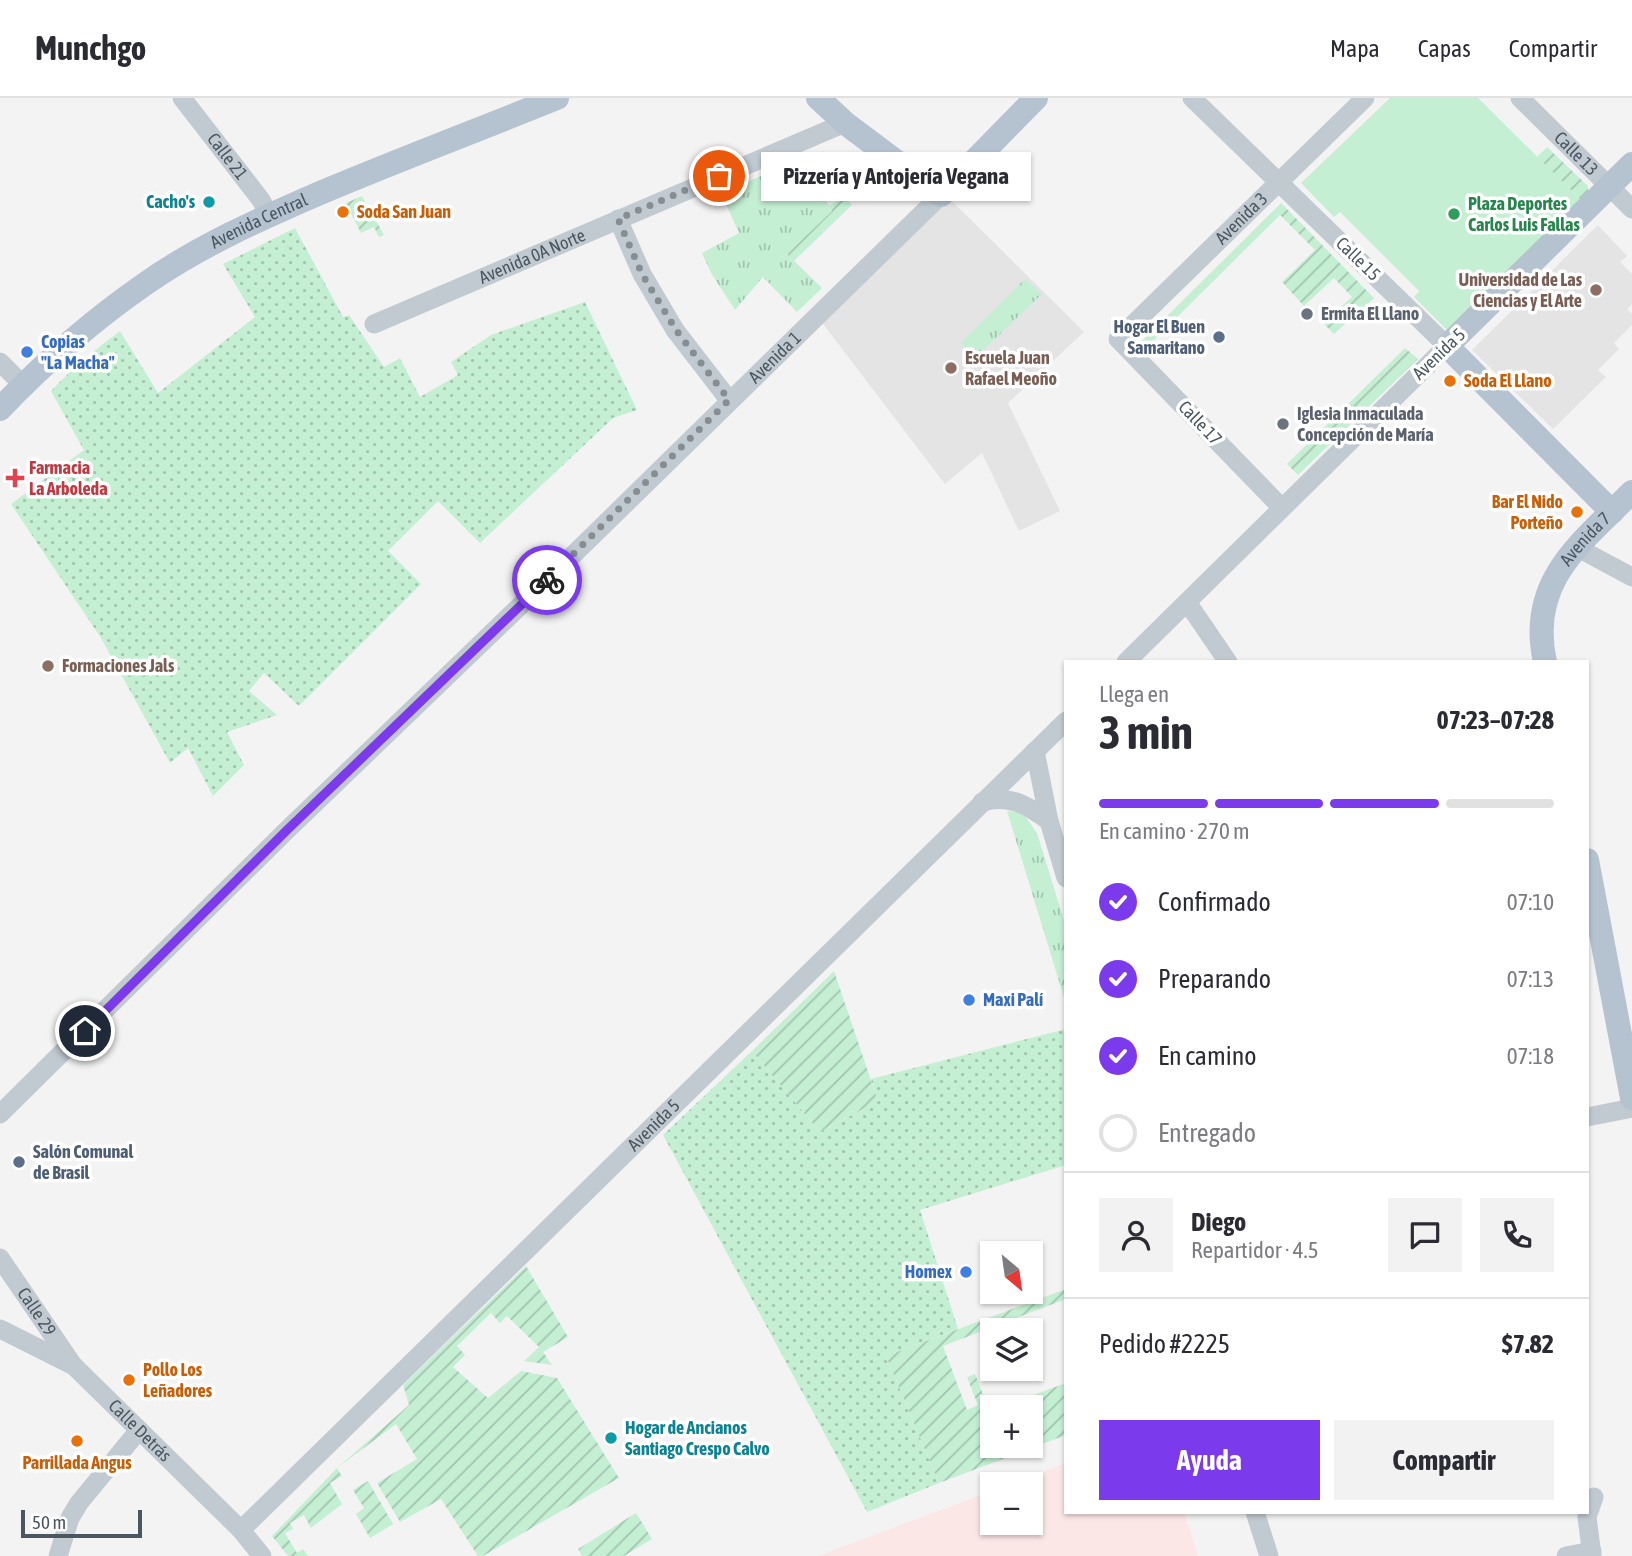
<!DOCTYPE html>
<html lang="es">
<head>
<meta charset="utf-8">
<style>
	:root { --surface:#fff; --page:#f2f2f3; --text:#2b2b33; --muted:#7c7c81; --line:#e1e1e2; --accent:#7c3aed }
	body { margin:0; font-family:"Asap Condensed",sans-serif; background:var(--page); color:var(--text); height:100vh; display:flex; flex-direction:column; font-size:26px; white-space:nowrap }
	* { box-sizing:border-box; margin:0 }
	p { font-size:23px; color:var(--muted) }
	.icon { flex:none; width:38px; height:38px; fill:none; stroke:currentColor; stroke-width:2; stroke-linecap:round; stroke-linejoin:round }
	.map { position:relative; flex:1; overflow:hidden }
	.panel { position:absolute; left:1064px; top:562px; width:525px; height:854px; display:flex; flex-direction:column; background:var(--surface); border-radius:0px; box-shadow:0 2px 5px #0004 }
	.panel>* { flex:none }
	.needle { width:46px; rotate:151deg }
	.controls { position:absolute; left:980px; top:1143px; display:grid; gap:14px }
	.controls a { display:grid; place-items:center; width:63px; height:63px; border-radius:0px; background:var(--surface); box-shadow:0 2px 5px #0004; font-size:35px }
	.scale { position:absolute; left:21px; bottom:18px; width:121px; box-sizing:border-box; padding-left:7px; border:4px solid #4a5660; border-top:0; font-size:19px; line-height:24px; white-space:nowrap; color:#4a5660; -webkit-text-stroke:5px #fff; paint-order:stroke }
	.pin { position:absolute; display:grid; place-items:center; width:60px; height:60px; color:#fff; margin:-30px; border:4px solid #fff; border-radius:50%; box-shadow:0 2px 7px #0007 }
	.courier { position:absolute; display:grid; place-items:center; width:70px; height:70px; margin:-35px; border:5px solid #7c3aed; border-radius:50%; background:#fff; color:#222; box-shadow:0 2px 9px #0007 }
	.bubble { position:absolute; height:49px; border-radius:0px; background:var(--surface); box-shadow:0 2px 5px #0004; font-size:23px; font-weight:700; line-height:49px; text-align:center }
	.head em { font-style:normal; font-weight:700 }
	.head div { display:flex; flex-direction:column-reverse }
	.head { display:flex; align-items:center; justify-content:space-between; height:119px; padding:0 35px }
	h1 { font-size:46px; font-weight:700; line-height:52px }
	.bar { display:grid; grid-template-columns:repeat(4,1fr); gap:10px 7px; align-content:center; height:84px; padding:0 35px }
	.bar i { height:9px; border-radius:5px; background:var(--line) }
	.bar .current { background:var(--accent) }
	.bar p { grid-column:span 4 }
	.line { display:flex; align-items:center; gap:18px; padding:0 35px; border-top:2px solid var(--line) }
	.line div { flex:1 }
	.round { display:grid; place-items:center; flex:none; width:74px; height:74px; border-radius:0px; background:var(--page) }
	ol { padding:0 35px; list-style:none }
	li { display:flex; align-items:center; gap:21px; height:77px }
	li p { margin-inline-start:auto }
	li .icon { padding:7px; border-radius:50%; background:var(--accent); color:#fff; stroke-width:4 }
	li:last-child { color:var(--muted) }
	li i { width:38px; height:38px; border:4px solid var(--line); border-radius:50% }
	.primary-button { display:flex; gap:14px; margin-top:auto; padding:14px 35px }
	.primary-button a { flex:1; height:80px; border-radius:0px; background:var(--accent); color:#fff; font-size:28px; font-weight:700; line-height:80px; text-align:center }
	.primary-button a+a { background:var(--page); color:var(--text) }
	header { display:flex; align-items:center; gap:42px; box-sizing:border-box; height:98px; padding:0 35px; background:var(--surface); border-bottom:2px solid var(--line) }
	header strong { font-size:33px }
	nav { display:flex; gap:38px; margin-inline-start:auto; font-size:24px }
	.map>svg:first-child { display:block }
	.education { fill:#e5e4e5 }
	.medical { fill:#fbe7e6 }
	.grass { fill:url(#grass-dots) }
	.park { fill:url(#park-tufts) }
	.garden { fill:url(#garden-furrows); fill-rule:evenodd }
	.pitch { fill:#c4efd3 }
	.lines { fill:none; stroke-linecap:round; stroke-linejoin:round }
	.minor { stroke:#c1cad1; stroke-width:19 }
	.major { stroke:#b4c3cf; stroke-width:24 }
	.done { stroke:#868d93; stroke-width:7; stroke-dasharray:0 12.6 }
	.route { stroke:#7c3aed; stroke-width:9 }
	.culture-dot { fill:#0f9aa8; stroke:#fff; stroke-width:2.5 }
	.food-dot { fill:#e8710a; stroke:#fff; stroke-width:2.5 }
	.leisure-dot { fill:#2e9e5b; stroke:#fff; stroke-width:2.5 }
	.education-dot { fill:#8d6e63; stroke:#fff; stroke-width:2.5 }
	.worship-dot { fill:#6b7280; stroke:#fff; stroke-width:2.5 }
	.service-dot { fill:#5c6f8a; stroke:#fff; stroke-width:2.5 }
	.shop-dot { fill:#3f7fe0; stroke:#fff; stroke-width:2.5 }
	.health-dot { fill:#e0444e; stroke:#fff; stroke-width:2.5 }
	.labels { text-anchor:middle; stroke-width:7; stroke-linejoin:round; paint-order:stroke }
	.street-label { font-size:18px; fill:#4a5660; stroke:#fff }
	.culture-label { font-size:18px; font-weight:bold; fill:#0d838f; stroke:#fff; text-anchor:end }
	.leisure-label { font-size:18px; font-weight:bold; fill:#27864d; stroke:#fff; text-anchor:start }
	.food-label { font-size:18px; font-weight:bold; fill:#c56008; stroke:#fff; text-anchor:start }
	.education-label { font-size:18px; font-weight:bold; fill:#785e54; stroke:#fff; text-anchor:start }
	.worship-label { font-size:18px; font-weight:bold; fill:#5b616d; stroke:#fff; text-anchor:start }
	.service-label { font-size:18px; font-weight:bold; fill:#4e5e75; stroke:#fff; text-anchor:end }
	.shop-label { font-size:18px; font-weight:bold; fill:#366cbe; stroke:#fff; text-anchor:start }
	.health-label { font-size:18px; font-weight:bold; fill:#be3a42; stroke:#fff; text-anchor:start }
</style>
</head>
<body>
<header>
<strong>Munchgo</strong>
<nav><a>Mapa</a><a>Capas</a><a>Compartir</a></nav>
</header>
<div class="map">
<svg width="1632" height="1458" viewBox="0 0 1632 1458">
	<defs>
		<pattern id="grass-dots" width="8" height="8" patternUnits="userSpaceOnUse" patternTransform="scale(1.75)"><rect width="8" height="8" fill="#c4efd3"/><path d="M2 2h.1M6 6h.1" fill="none" stroke="#a1c4af" stroke-width="1.8" stroke-linecap="round"/></pattern>
		<pattern id="park-tufts" width="24" height="20" patternUnits="userSpaceOnUse" patternTransform="scale(1.75)"><rect width="24" height="20" fill="#c4efd3"/><path d="M3 7l-1-3M5 7V3M7 7l1-3M15 17l-1-3M17 17v-4M19 17l1-3" fill="none" stroke="#a1c4af"/></pattern>
		<pattern id="garden-furrows" width="10" height="10" patternUnits="userSpaceOnUse" patternTransform="scale(1.75)"><rect width="10" height="10" fill="#c4efd3"/><path d="M-1 1l2-2M0 10L10 0M9 11l2-2" fill="none" stroke="#a1c4af"/></pattern>
	</defs>
	<rect width="100%" height="100%" fill="#f4f3f3"/>
	<path class="education" d="M943,103l10,1 131,130 -76,71 52,108 -41,20 -37,-78 -37,31 -125,-164z
		M1598,127l29,31 -7,6 12,12v30l-5,5 5,5v11l-18,18 5,6 -21,21 8,7 -53,52 -81,-79z"/>
	<path class="medical" d="M1066,1365v49h118l14,44h-380l174,-65v31h39v-38h-20z"/>
	<path class="grass" d="M295,130l48,89 6,-2 35,52 16,-9 20,39 38,-22 -7,-13 40,-27 94,-33 52,108 -24,8 -133,125 -42,-42 -50,50 33,33 -122,122 -35,-33 -15,18 28,24 -50,17 17,33 -31,31 -25,-48 -18,15 -69,-125 -90,-134 73,-54 -33,-59 30,-30 39,-30 38,62 97,-76 -32,-53z
		M1066,931v136l-146,45 38,119 -72,27 53,127 -72,29 -204,-377 89,-84 68,81 58,-31 -7,-22z"/>
	<path class="park" d="M803,60l29,53 -45,43 35,34 -25,24 -34,-35 -28,33 -24,-37 -9,-20 37,-20 -18,-40z
		M1025,181l17,15 -66,63 -15,-14z
		M1007,713l10,1 8,4 12,17 29,94v77z"/>
	<path class="garden" d="M1547,49l41,39v5l-8,8 -43,-42z
		M864,77l3,3 -20,21 5,6 -58,56 -7,-7 45,-43 -4,-5 15,-8 2,-6 -3,-5z
		M362,98l22,39 -5,2 -5,-10 -13,6 -15,-30z
		M1281,105l93,95 -40,36 -11,-11 29,-26 -18,-19 -30,28 -22,-24 33,-32 -35,-35 -134,133 -5,-6z
		M1405,250l13,11 -120,116 -11,-11z
		M834,873l44,130 -58,31 -68,-81z
		M526,1168l42,71 -25,15 9,13 -28,-4 15,-14 -32,-31 -7,7 -9,-10 -34,33 8,9 -12,12 35,31 33,-27 36,7 62,100 -136,78h-5l-37,-57 -41,23 -23,-39 40,-24 -21,-35 -59,44 5,8 -12,7 12,21 -31,24 -7,-13 -14,8 3,6 -8,4 12,20 6,-4 5,7h-20l-16,-20 64,-67 73,-64 -6,-20z
		M1066,1191v10l-123,47 24,64 11,-5 -11,-28 8,-3 12,30 19,-7 3,7 57,-21v52l-127,48 -53,-127zM992,1309h39v39h-39z
		M368,1383l25,43 -23,14 -14,-24 8,-6 -11,-18z
		M636,1415l16,26 -28,17h-42l-4,-7z"/>
	<path class="pitch" d="M1390,0h88l102,101 -132,132 -34,-34 5,-6 -79,-79 -6,5 -33,-34z"/>
	<g class="lines">
		<g class="minor">
			<path id="s1" d="M182,0l79,102 8,15"/>
			<path id="s2" d="M1520,0l112,111"/>
			<path d="M618,121l24,55 33,56 54,70"/>
			<path id="s3" d="M374,226l471,-201"/>
			<path d="M0,264l23,23"/>
			<path id="s4" d="M1282,410l-164,-169 247,-241"/>
			<path d="M1578,450l54,29"/>
			<path d="M1187,504l41,60"/>
			<path d="M1126,564l321,-316 -255,-248"/>
			<path d="M1035,653l14,70 17,57"/>
			<path d="M982,704c28,-8 45,3 67,19"/>
			<path id="s5" d="M0,1016l286,-283 288,-277 367,-359"/>
			<path d="M1587,1019l45,-9"/>
			<path id="s6" d="M0,1160l73,107"/>
			<path id="s7" d="M0,1231l74,37 167,164 21,26"/>
			<path d="M1255,1414l14,44"/>
			<path id="s8" d="M241,1432l825,-809"/>
			<path d="M58,1458l12,-38 9,-15 60,-73"/>
			<path d="M1566,1458l26,-5"/>
			<path d="M1592,1458l-5,-39 7,-20"/>
		</g>
		<g class="major">
			<path d="M818,0l27,25 96,72 95,-97"/>
			<path id="s9" d="M0,311c44,-46 93,-89 145,-125 54,-38 115,-65 175,-91 78,-33 158,-63 237,-95"/>
			<path d="M1612,414l-165,-166 185,-182"/>
			<path id="s10" d="M1545,564c-18,-81 36,-119 87,-170"/>
			<path d="M1587,762l45,238"/>
		</g>
	</g>
	<g class="lines">
		<path class="done" d="M547,482l182,-180 -53,-70 -34,-56 -24,-55 101,-43"/>
		<path class="route" d="M85,933l201,-200 261,-251"/>
	</g>
	<g class="culture-dot">
		<circle cx="209" cy="104" r="7"/>
		<circle cx="611" cy="1340" r="7"/>
	</g>
	<g class="food-dot">
		<circle cx="343" cy="114" r="7"/>
		<circle cx="1450" cy="283" r="7"/>
		<circle cx="1577" cy="414" r="7"/>
		<circle cx="129" cy="1282" r="7"/>
		<circle cx="77" cy="1343" r="7"/>
	</g>
	<circle class="leisure-dot" cx="1454" cy="116" r="7"/>
	<g class="education-dot">
		<circle cx="1596" cy="192" r="7"/>
		<circle cx="951" cy="270" r="7"/>
		<circle cx="48" cy="568" r="7"/>
	</g>
	<g class="worship-dot">
		<circle cx="1307" cy="216" r="7"/>
		<circle cx="1283" cy="326" r="7"/>
	</g>
	<g class="service-dot">
		<circle cx="1219" cy="239" r="7"/>
		<circle cx="19" cy="1064" r="7"/>
	</g>
	<g class="shop-dot">
		<circle cx="27" cy="254" r="7"/>
		<circle cx="969" cy="902" r="7"/>
		<circle cx="966" cy="1174" r="7"/>
	</g>
	<path class="health-dot" d="M11.5 369.5h7v7h7v7h-7v7h-7v-7h-7v-7h7z"/>
	<g class="labels">
		<g class="street-label">
			<text dy="6" stroke="none"><textPath href="#s2" startOffset="79">Calle 13</textPath></text>
			<text dy="6" stroke="none"><textPath href="#s1" startOffset="74">Calle 21</textPath></text>
			<text dy="6" stroke="none"><textPath href="#s4" startOffset="408">Avenida 3</textPath></text>
			<text dy="6" stroke="none"><textPath href="#s9" startOffset="322">Avenida Central</textPath></text>
			<text dy="6" stroke="none"><textPath href="#s3" startOffset="172">Avenida 0A Norte</textPath></text>
			<text transform="translate(1358 161) rotate(44)" y="6">Calle 15</text>
			<text transform="translate(1439 256) rotate(-44)" y="6">Avenida 5</text>
			<text dy="6" stroke="none"><textPath href="#s5" startOffset="1083">Avenida 1</textPath></text>
			<text transform="translate(1200 325) rotate(46)" y="6">Calle 17</text>
			<text dy="6" stroke="none"><textPath href="#s10" startOffset="136">Avenida 7</textPath></text>
			<text dy="6" stroke="none"><textPath href="#s8" startOffset="578">Avenida 5</textPath></text>
			<text dy="6" stroke="none"><textPath href="#s6" startOffset="65">Calle 29</textPath></text>
			<text dy="6" stroke="none"><textPath href="#s7" startOffset="175">Calle Detrás</textPath></text>
		</g>
		<g class="culture-label">
			<text x="195" y="110">Cacho's</text>
			<text x="625" y="1336" text-anchor="start">Hogar de Ancianos<tspan x="625" dy="21">Santiago Crespo Calvo</tspan></text>
		</g>
		<g class="leisure-label">
			<text x="1468" y="112">Plaza Deportes<tspan x="1468" dy="21">Carlos Luis Fallas</tspan></text>
		</g>
		<g class="food-label">
			<text x="357" y="120">Soda San Juan</text>
			<text x="1464" y="289">Soda El Llano</text>
			<text x="1563" y="410" text-anchor="end">Bar El Nido<tspan x="1563" dy="21">Porteño</tspan></text>
			<text x="143" y="1278">Pollo Los<tspan x="143" dy="21">Leñadores</tspan></text>
			<text x="77" y="1371" text-anchor="middle">Parrillada Angus</text>
		</g>
		<g class="education-label">
			<text x="1582" y="188" text-anchor="end">Universidad de Las<tspan x="1582" dy="21">Ciencias y El Arte</tspan></text>
			<text x="965" y="266">Escuela Juan<tspan x="965" dy="21">Rafael Meoño</tspan></text>
			<text x="62" y="574">Formaciones Jals</text>
		</g>
		<g class="worship-label">
			<text x="1321" y="222">Ermita El Llano</text>
			<text x="1297" y="322">Iglesia Inmaculada<tspan x="1297" dy="21">Concepción de María</tspan></text>
		</g>
		<g class="service-label">
			<text x="1205" y="235">Hogar El Buen<tspan x="1205" dy="21">Samaritano</tspan></text>
			<text x="33" y="1060" text-anchor="start">Salón Comunal<tspan x="33" dy="21">de Brasil</tspan></text>
		</g>
		<g class="shop-label">
			<text x="41" y="250">Copias<tspan x="41" dy="21">"La Macha"</tspan></text>
			<text x="983" y="908">Maxi Palí</text>
			<text x="952" y="1180" text-anchor="end">Homex</text>
		</g>
		<g class="health-label">
			<text x="29" y="376">Farmacia<tspan x="29" dy="21">La Arboleda</tspan></text>
		</g>
	</g>
</svg>
<div class="controls">
<a><svg class="needle" viewBox="-14 -14 28 28"><path d="M0-13l5 13h-10z" fill="#e53935"/><path d="M0 13l5-13h-10z" fill="#7c7c81"/></svg></a>
<a><svg class="icon" aria-label="layers" viewBox="0 0 24 24"><path d="M12 4l9 5-9 5-9-5zM3 14l9 5 9-5"/></svg></a>
<a>+</a>
<a>−</a>
</div>
<div class="scale">50 m</div>
<div class="pin" style="left:719px;top:78px;background:#ea580c"><svg class="icon" aria-label="bag" viewBox="0 0 24 24"><path d="M5 8h14l-1 12H6zM9 8a3 3 0 0 1 6 0"/></svg></div>
<div class="pin" style="left:85px;top:933px;background:#1f2937"><svg class="icon" aria-label="home" viewBox="0 0 24 24"><path d="M3 11l9-7 9 7M6 9v11h12V9"/></svg></div>
<div class="courier" style="left:547px;top:482px"><svg class="icon" aria-label="bike" viewBox="0 0 24 24"><circle cx="6" cy="16" r="4"/><circle cx="18" cy="16" r="4"/><path d="M6 16l4-8h5l3 8M10 8l3 8H6M13 5h3"/></svg></div>
<div class="bubble" style="left:761px;top:54px;width:270px">Pizzería y Antojería Vegana</div>
<section class="panel">
<div class="head"><div><h1>3 min</h1><p>Llega en</p></div><em>07:23–07:28</em></div>
<div class="bar"><i class="current"></i><i class="current"></i><i class="current"></i><i></i><p>En camino · 270 m</p></div>
<ol>
<li><svg class="icon" aria-label="check" viewBox="0 0 24 24"><path d="M5 12l5 5 9-10"/></svg>Confirmado<p>07:10</p></li>
<li><svg class="icon" aria-label="check" viewBox="0 0 24 24"><path d="M5 12l5 5 9-10"/></svg>Preparando<p>07:13</p></li>
<li><svg class="icon" aria-label="check" viewBox="0 0 24 24"><path d="M5 12l5 5 9-10"/></svg>En camino<p>07:18</p></li>
<li><i></i>Entregado</li>
</ol>
<div class="line" style="height:126px"><a class="round"><svg class="icon" aria-label="person" viewBox="0 0 24 24"><circle cx="12" cy="8" r="4"/><path d="M4 21q1-7 8-7t8 7"/></svg></a><div><b>Diego</b><p>Repartidor · 4.5</p></div><a class="round"><svg class="icon" aria-label="chat" viewBox="0 0 24 24"><path d="M4 5h16v11H9l-5 4z"/></svg></a><a class="round"><svg class="icon" aria-label="phone" viewBox="0 0 24 24"><path d="M5 4h4l2 5-3 2q2 4 5 5l2-3 5 2v4C11 20 4 13 5 4z"/></svg></a></div>
<div class="line" style="height:91px"><div>Pedido #2225</div><b>$7.82</b></div>
<div class="primary-button"><a>Ayuda</a><a>Compartir</a></div>
</section>
</div>
</body>
</html>
